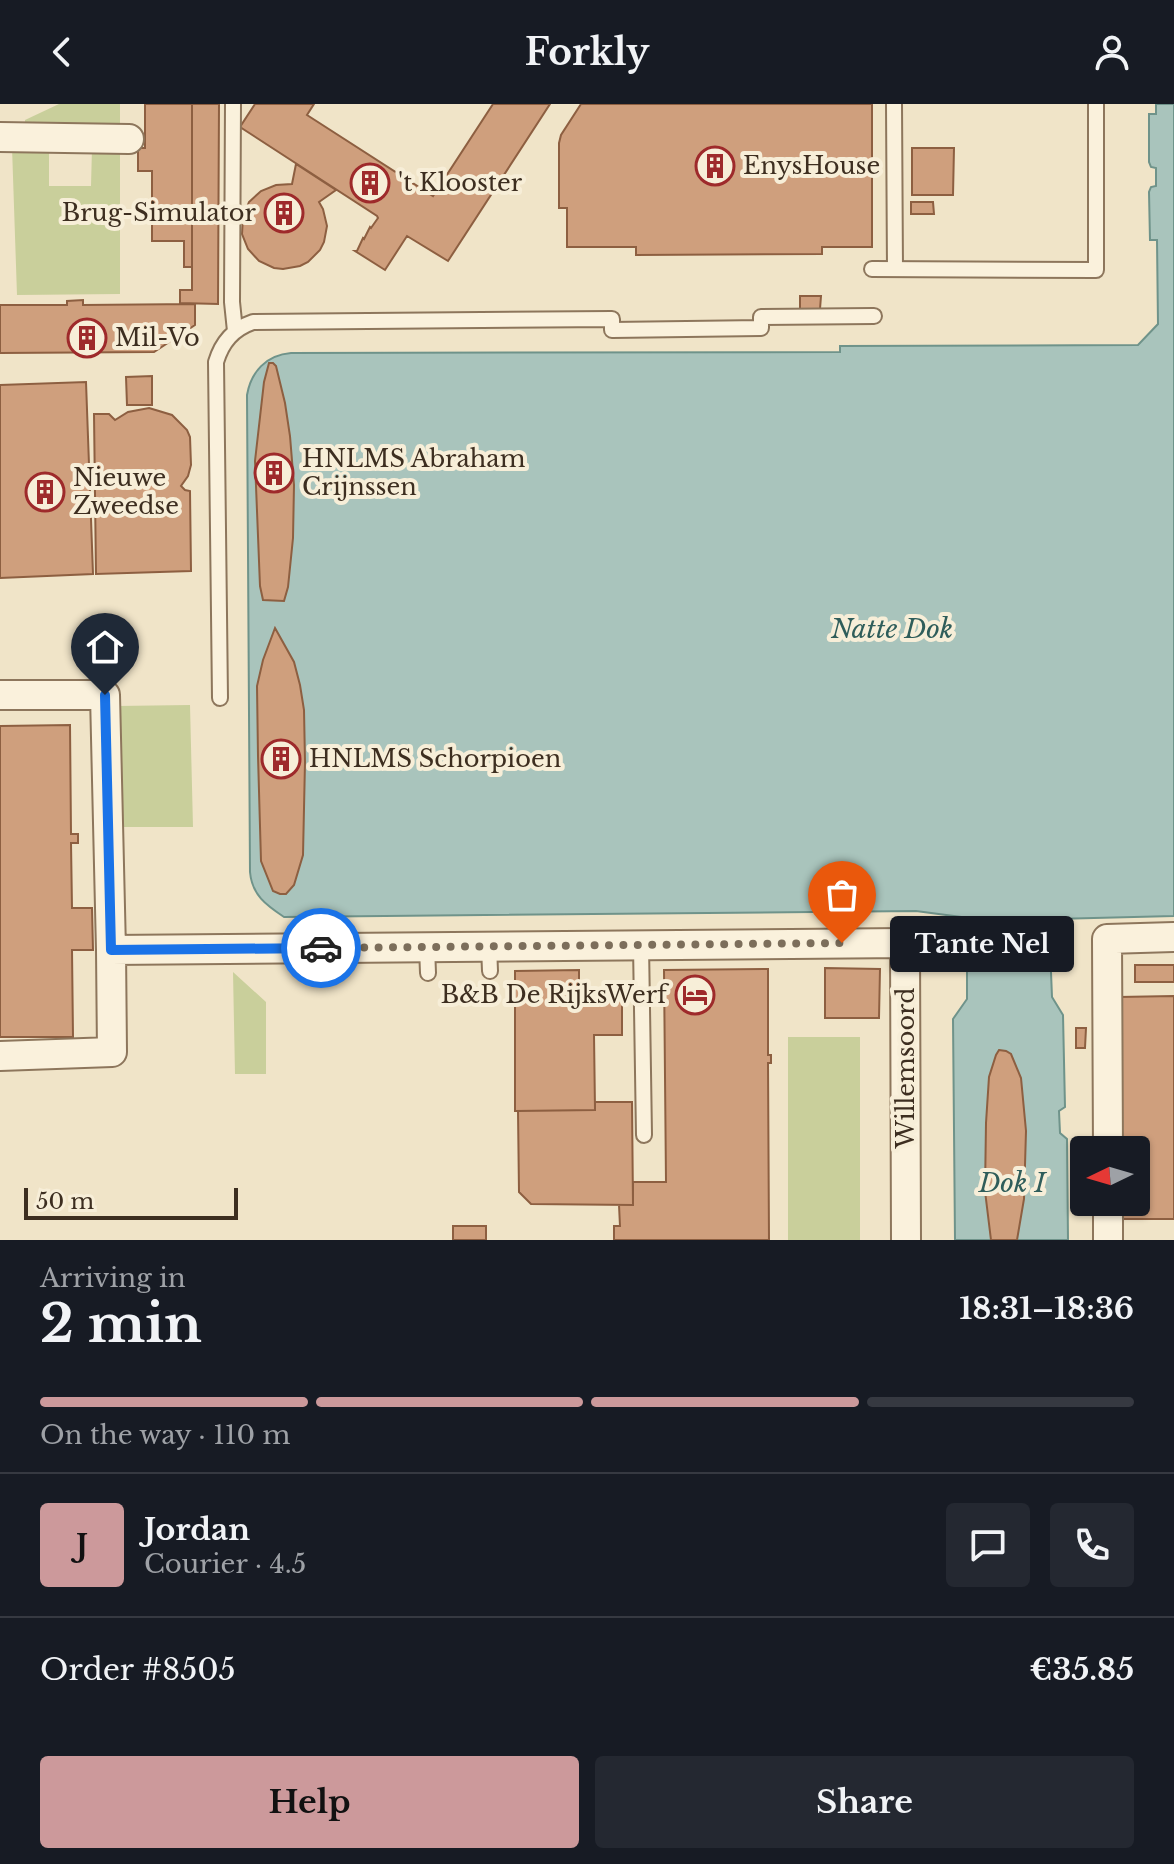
<!DOCTYPE html>
<html lang="en">
<head>
<meta charset="utf-8">
<style>
	:root { --surface:#171b24; --page:#242831; --text:#f1f3f6; --muted:#9ea1a6; --line:#363941; --accent:#cc999b }
	body { margin:0; font-family:"Libre Baskerville",serif; background:var(--page); color:var(--text); height:100vh; display:flex; flex-direction:column; font-size:30px; white-space:nowrap }
	* { box-sizing:border-box; margin:0 }
	p { font-size:26px; color:var(--muted) }
	.icon { flex:none; width:44px; height:44px; fill:none; stroke:currentColor; stroke-width:2; stroke-linecap:round; stroke-linejoin:round }
	.map { position:relative; height:1136px; overflow:hidden }
	.side { display:flex; flex-direction:column; background:var(--surface); flex:1 }
	.side>* { flex:none }
	.needle { width:52px; rotate:265deg }
	.controls { position:absolute; left:1070px; top:1032px; display:grid; gap:16px }
	.controls a { display:grid; place-items:center; width:80px; height:80px; border-radius:8px; background:var(--surface); box-shadow:0 2px 6px #0004; font-size:40px }
	.scale { position:absolute; left:24px; bottom:20px; width:214px; box-sizing:border-box; padding-left:8px; border:4px solid #3d2e20; border-top:0; font-size:22px; line-height:28px; white-space:nowrap; color:#3d2e20; -webkit-text-stroke:6px #f7eed8; paint-order:stroke }
	.pin { position:absolute; display:grid; place-items:center; width:68px; height:68px; color:#fff; margin:-82px -34px; border-radius:50% 50% 50% 0; rotate:-45deg; box-shadow:0 0 8px #0007 }
	.pin .icon { rotate:45deg }
	.courier { position:absolute; display:grid; place-items:center; width:80px; height:80px; margin:-40px; border:6px solid #1a73e8; border-radius:50%; background:#fff; color:#222; box-shadow:0 2px 10px #0007 }
	.bubble { position:absolute; height:56px; border-radius:8px; background:var(--surface); box-shadow:0 2px 6px #0004; font-size:26px; font-weight:800; line-height:56px; text-align:center }
	.head em { font-style:normal; font-weight:800 }
	.head div { display:flex; flex-direction:column-reverse }
	.head { display:flex; align-items:center; justify-content:space-between; height:136px; padding:0 40px }
	h1 { font-size:52px; font-weight:800; line-height:60px }
	.bar { display:grid; grid-template-columns:repeat(4,1fr); gap:12px 8px; align-content:center; height:96px; padding:0 40px }
	.bar i { height:10px; border-radius:6px; background:var(--line) }
	.bar .active { background:var(--accent) }
	.bar p { grid-column:span 4 }
	.line { display:flex; align-items:center; gap:20px; padding:0 40px; border-top:2px solid var(--line) }
	.line div { flex:1 }
	.round { display:grid; place-items:center; flex:none; width:84px; height:84px; border-radius:8px; background:var(--page) }
	.button { display:flex; gap:16px; margin-top:auto; padding:16px 40px }
	.button a { flex:1; height:92px; border-radius:8px; background:var(--accent); color:#111; font-size:32px; font-weight:800; line-height:92px; text-align:center }
	.button a+a { background:var(--page); color:var(--text) }
	header { display:flex; justify-content:space-between; align-items:center; height:104px; padding:0 40px; background:var(--surface); font-size:36px; font-weight:800 }
	.map>svg:first-child { display:block }
	.green { fill:#c9cf9b }
	.water { fill:#a9c4bc; stroke:#6f938a; stroke-width:2 }
	.building { fill:#cf9f7d; stroke:#8d5f41; stroke-width:2 }
	.lines { fill:none; stroke-linecap:round; stroke-linejoin:round }
	.lane-casing { stroke:#8d765c; stroke-width:18 }
	.street-casing { stroke:#8d765c; stroke-width:32 }
	.lane { stroke:#faf1dc; stroke-width:14 }
	.street { stroke:#faf1dc; stroke-width:28 }
	.done { stroke:#7c6e5b; stroke-width:8; stroke-dasharray:0 14.4 }
	.route { stroke:#1a73e8; stroke-width:10 }
	.labels { text-anchor:middle; stroke-width:8; stroke-linejoin:round; paint-order:stroke }
	.poi-label { font-size:24px; fill:#3d2e20; stroke:#f7eed8; text-anchor:start }
	.street-label { font-size:24px; fill:#3d2e20; stroke:#f7eed8 }
	.water-label { font-size:26px; font-style:italic; fill:#2f5d5a; stroke:#f7eed8 }
</style>
</head>
<body>
<header><svg class="icon" aria-label="back" viewBox="0 0 24 24"><path d="M15 5l-7 7 7 7"/></svg>Forkly<svg class="icon" aria-label="person" viewBox="0 0 24 24"><circle cx="12" cy="8" r="4"/><path d="M4 21q1-7 8-7t8 7"/></svg></header>
<div class="map">
<svg width="1174" height="1136" viewBox="0 0 1174 1136">
	<rect width="100%" height="100%" fill="#f0e4c8"/>
	<path class="green" d="M59,0h61v23l-95,-1v-6z
		M12,43h37v39h42l1,-38 28,-1v147l-103,1z
		M190,601l3,122h-74l-2,-121z
		M233,868l33,30v72h-31z
		M788,933h72v203h-72z"/>
	<path class="water" d="M1156,0h18v812l-120,3 -5,3 3,75 11,18 2,92 -6,4 1,22 7,6 1,101h-113l-2,-221 14,-20v-74l-6,-8 -45,-6 -632,6c-18,-12 -32,-22 -34,-45l-3,-477c4,-23 19,-40 44,-42l549,-1v-6l298,-1 20,-21 -1,-84h-7l-1,-48 2,-5 5,-1v-18l-5,-1 -2,-5v-48h7z"/>
	<path class="building" d="M145,0h47v163h-8v-26h-32v-70h-14v-23h7z
		M192,0h27l-1,200 -38,-1v-13h12z
		M255,0h59l-7,11 126,81 60,-92h57l-102,157 -41,-25 -22,34 -30,-19h2l6,-13 1,1 6,-12 1,1 7,-10 -1,-2 -137,-89z
		M581,0h291v143h-50v7l-186,1v-8h-69v-39h-8v-65l2,-8z
		M912,44h42l-1,47h-41z
		M296,60l40,26 -17,12 4,7 4,17 -3,16 -4,8 -12,12 -8,4 -17,3 -9,-1 -15,-7 -11,-12 -6,-15 1,-17 6,-15 12,-11 15,-6 16,-1z
		M911,98h22l1,12h-23z
		M800,192h21l-1,13h-20z
		M83,196v5l112,-1v21l-41,27 -154,1v-48h67v-4z
		M269,259h4l3,3 9,37 5,33 4,49 -1,53 -5,49 -4,14 -21,-1 -3,-14 -5,-125 9,-79z
		M152,272v29h-25l-1,-28z
		M86,278l7,192 -93,4v-193z
		M149,304l23,7 15,15 3,7 1,28 -3,11 -7,10 4,4 5,1 1,80 -95,3 -2,-160h15l6,6 13,-8z
		M275,524l19,34 6,23 4,25 1,52 -2,93 -9,30 -8,9h-6l-7,-3 -12,-30 -3,-105 -1,-70 6,-26z
		M70,621l1,109h7v9h-7l1,65h20l1,42h-21l1,87h-73v-311z
		M1135,861h39v17h-39z
		M825,864l55,1 -1,49h-54z
		M768,865v86h3v8h-3l1,177h-155v-14h6l-1,-21h14v-23h33l-2,-212z
		M579,866v21h43v44h-28l1,75 -80,1v-140z
		M1174,892v223h-54v-17h16v-52h-16l-1,-153z
		M1076,924h10l-1,20h-9z
		M999,946l7,1 5,3 10,24 5,53 -2,68 -7,41h-26l-6,-49 1,-68 3,-46 7,-22z
		M595,998h37l1,103 -102,-1 -12,-12 -1,-81 77,-1z
		M453,1122h33v14h-33z"/>
	<g class="lines">
		<g class="lane-casing">
			<path id="lane" d="M233,0l-1,198 3,29
				M894,0l1,165
				M872,165l224,1v-166
				M220,594l-4,-336c6,-20 17,-33 37,-40l359,-3v11l149,-2v-11l113,-1
				M641,841l3,190
				M489,842l1,25
				M427,843l1,26"/>
		</g>
		<g class="street-casing">
			<path id="street" d="M0,33l129,2
				M0,591h105l6,255 794,-7 1,297
				M0,952l112,-4 -1,-102
				M1108,1046l-1,-211 67,-2
				M1108,1098v38"/>
		</g>
		<use href="#lane" class="lane"/>
		<use href="#street" class="street"/>
	</g>
	<g class="lines">
		<path class="done" d="M321,844l521,-5"/>
		<path class="route" d="M105,591l6,255 210,-2"/>
	</g>
	<defs>
		<g id="building-ring" transform="scale(2)"><circle r="9.5" fill="#f7eed8" stroke="#9e2a2b" stroke-width="1.5"/><path d="M-4-6H4V6H1V3H-1V6H-4ZM-2.5-4.3h1.7v1.8h-1.7ZM.8-4.3h1.7v1.8H.8ZM-2.5-1h1.7V.8h-1.7ZM.8-1h1.7V.8H.8Z" fill="#9e2a2b"/></g>
		<g id="hotel-ring" transform="scale(2)"><circle r="9.5" fill="#f7eed8" stroke="#9e2a2b" stroke-width="1.5"/><path d="M-6-4.5h1.5V1H6V5H4.5V3h-9V5H-6ZM-4 0a1.8 1.8 0 1 1 3.6 0ZM.5 0V-2.5h3Q6-2.5 6 0Z" fill="#9e2a2b"/></g>
	</defs>
	<g fill-rule="evenodd">
		<use href="#building-ring" x="715" y="62"/>
		<use href="#building-ring" x="370" y="79"/>
		<use href="#building-ring" x="284" y="109"/>
		<use href="#building-ring" x="87" y="234"/>
		<use href="#building-ring" x="274" y="369"/>
		<use href="#building-ring" x="45" y="388"/>
		<use href="#building-ring" x="281" y="655"/>
		<use href="#hotel-ring" x="695" y="891"/>
	</g>
	<g class="labels">
		<g class="poi-label">
			<text x="743" y="70">EnysHouse</text>
			<text x="398" y="87">'t Klooster</text>
			<text x="256" y="117" text-anchor="end">Brug-Simulator</text>
			<text x="115" y="242">Mil-Vo</text>
			<text x="302" y="363">HNLMS Abraham<tspan x="302" dy="28">Crijnssen</tspan></text>
			<text x="73" y="382">Nieuwe<tspan x="73" dy="28">Zweedse</tspan></text>
			<text x="309" y="663">HNLMS Schorpioen</text>
			<text x="667" y="899" text-anchor="end">B&amp;B De RijksWerf</text>
		</g>
		<g class="street-label">
			<text transform="translate(906 964) rotate(-90)" y="8">Willemsoord</text>
		</g>
		<g class="water-label">
			<text x="892" y="534">Natte Dok</text>
			<text x="1012" y="1088">Dok I</text>
		</g>
	</g>
</svg>
<div class="controls">
<a><svg class="needle" viewBox="-14 -14 28 28"><path d="M0-13l5 13h-10z" fill="#e53935"/><path d="M0 13l5-13h-10z" fill="#9ea1a6"/></svg></a>
</div>
<div class="scale">50 m</div>
<div class="pin" style="left:842px;top:839px;background:#ea580c"><svg class="icon" aria-label="bag" viewBox="0 0 24 24"><path d="M5 8h14l-1 12H6zM9 8a3 3 0 0 1 6 0"/></svg></div>
<div class="pin" style="left:105px;top:591px;background:#1f2937"><svg class="icon" aria-label="home" viewBox="0 0 24 24"><path d="M3 11l9-7 9 7M6 9v11h12V9"/></svg></div>
<div class="courier" style="left:321px;top:844px"><svg class="icon" aria-label="car" viewBox="0 0 24 24"><path d="M5 17H2v-5l4-1 3-4h7l3 4 3 1v5h-3M9 17h6M6 11h13"/><circle cx="7" cy="17" r="2"/><circle cx="17" cy="17" r="2"/></svg></div>
<div class="bubble" style="left:890px;top:812px;width:184px">Tante Nel</div>
</div>
<section class="side">
<div class="head"><div><h1>2 min</h1><p>Arriving in</p></div><em>18:31–18:36</em></div>
<div class="bar"><i class="active"></i><i class="active"></i><i class="active"></i><i></i><p>On the way · 110 m</p></div>
<div class="line" style="height:144px"><b class="round" style="background:var(--accent);color:#111">J</b><div><b>Jordan</b><p>Courier · 4.5</p></div><a class="round"><svg class="icon" aria-label="chat" viewBox="0 0 24 24"><path d="M4 5h16v11H9l-5 4z"/></svg></a><a class="round"><svg class="icon" aria-label="phone" viewBox="0 0 24 24"><path d="M5 4h4l2 5-3 2q2 4 5 5l2-3 5 2v4C11 20 4 13 5 4z"/></svg></a></div>
<div class="line" style="height:104px"><div>Order #8505</div><b>€35.85</b></div>
<div class="button"><a>Help</a><a>Share</a></div>
</section>
</body>
</html>
